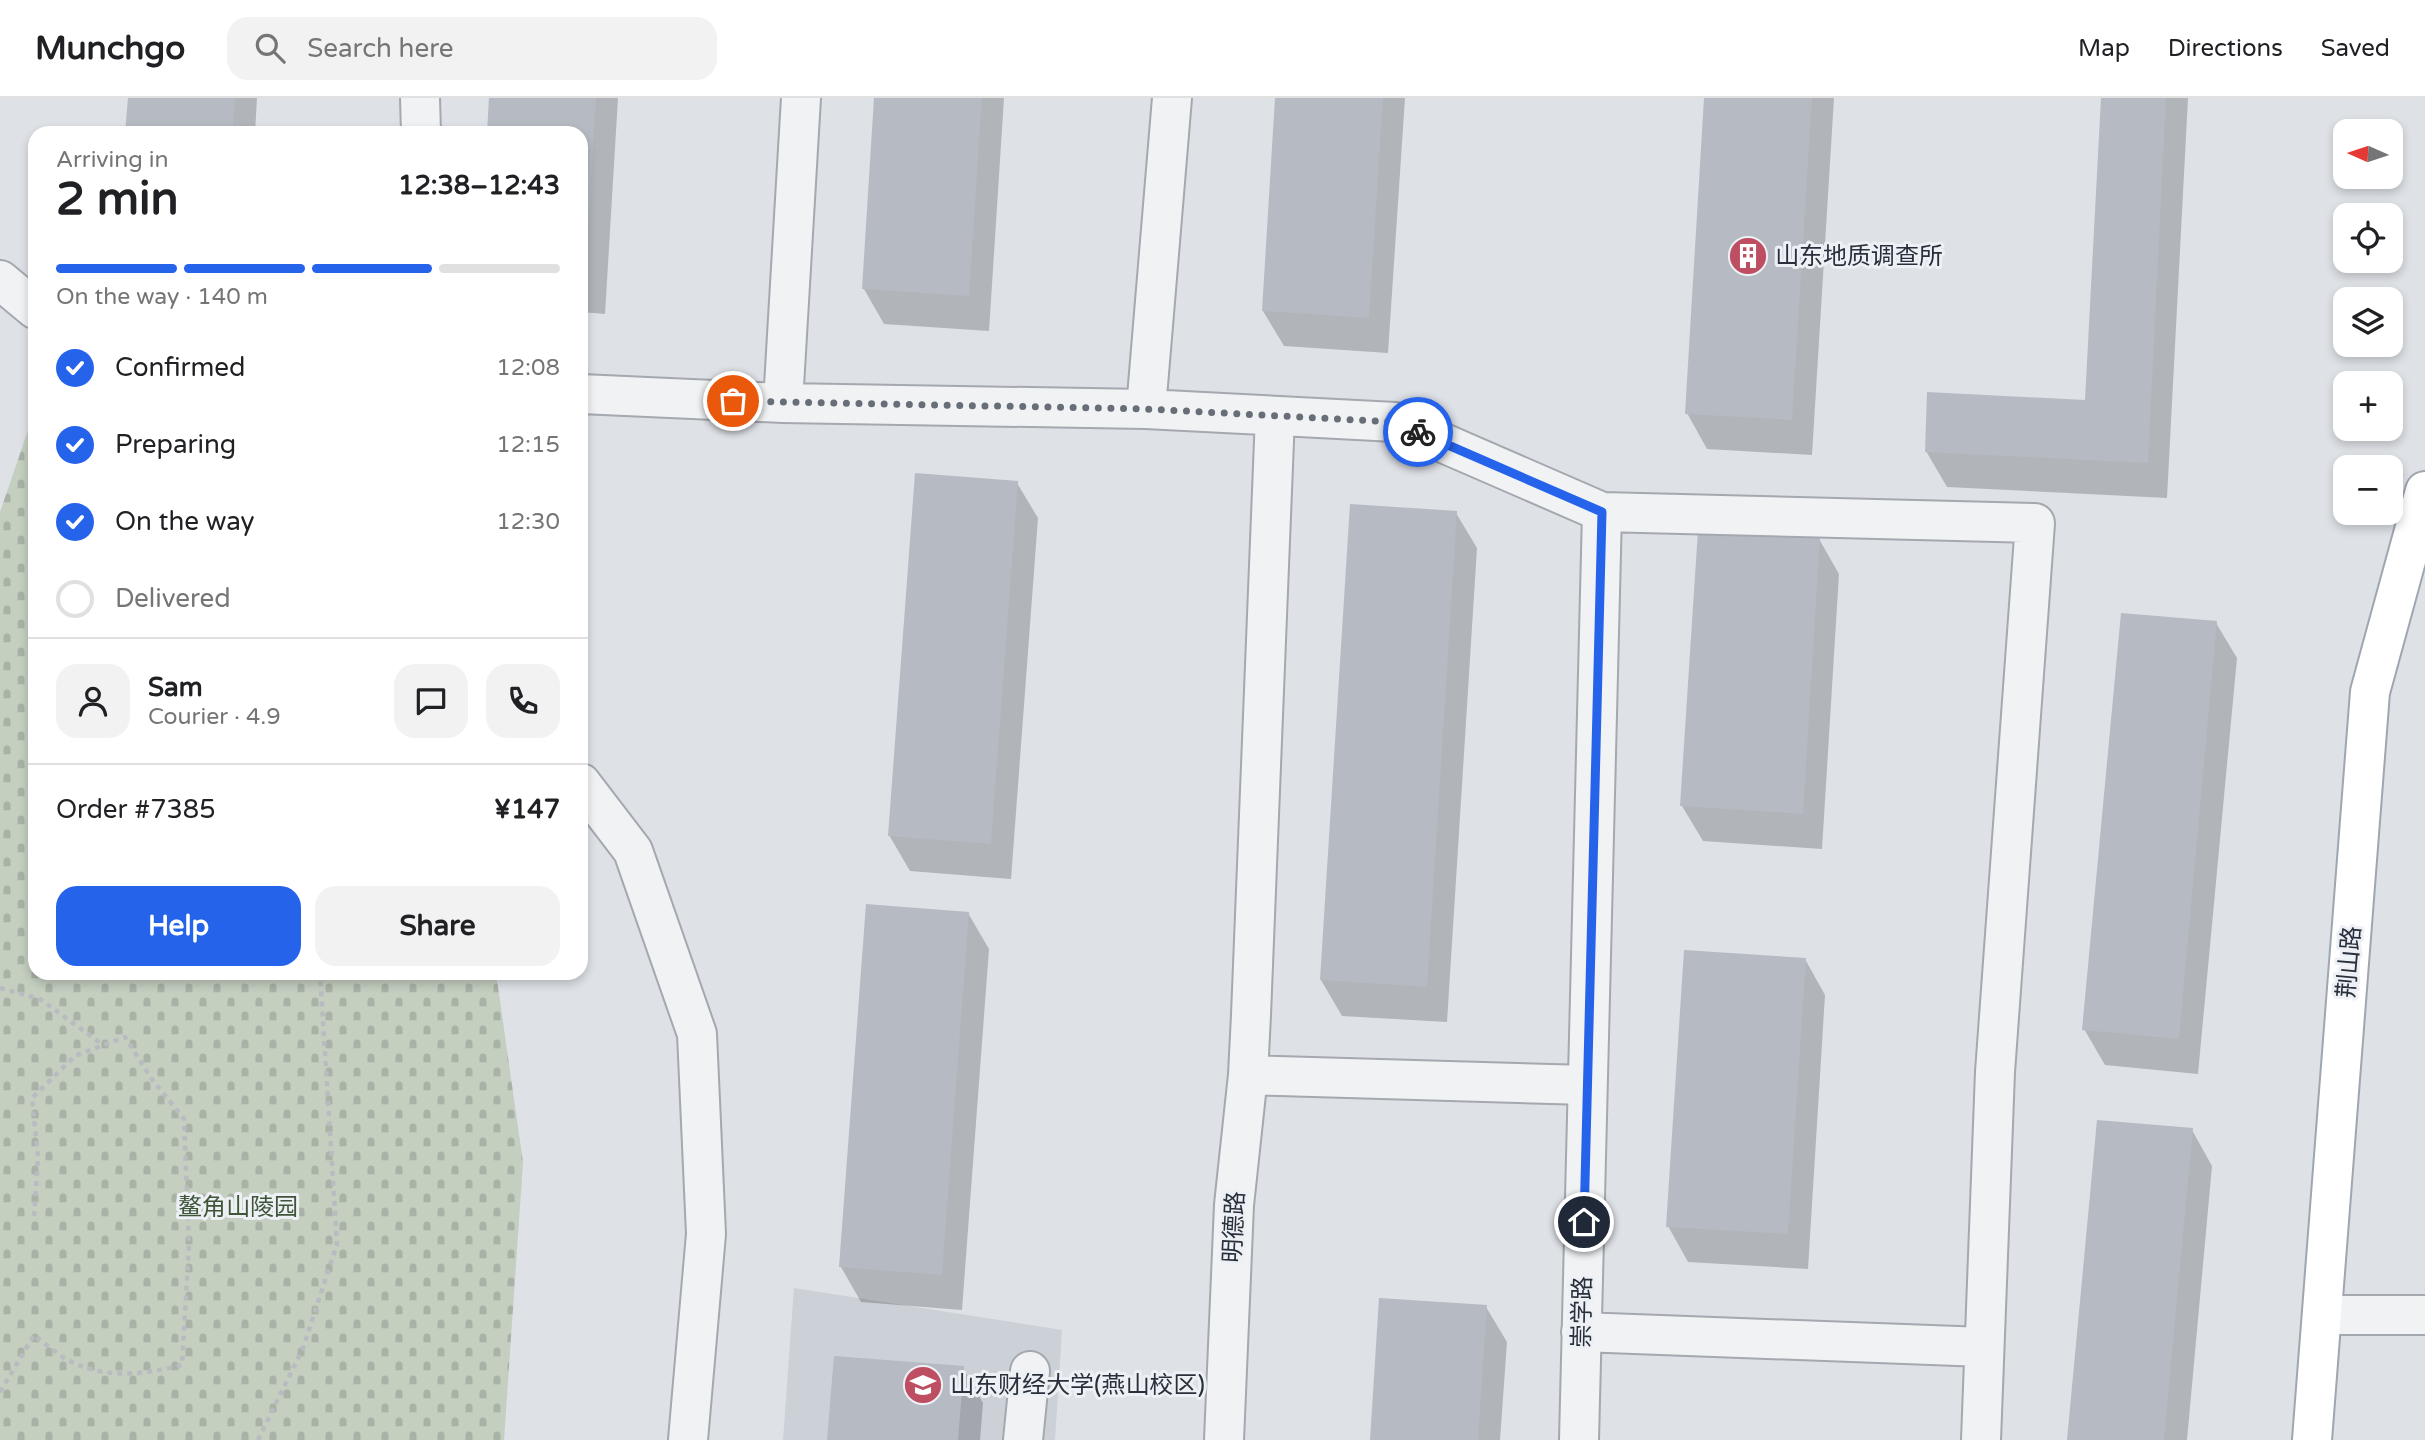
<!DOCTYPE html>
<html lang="en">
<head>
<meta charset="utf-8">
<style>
	:root { --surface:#fff; --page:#f2f2f2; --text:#202124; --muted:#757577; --line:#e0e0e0; --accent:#2563eb }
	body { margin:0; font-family:"Varela Round","Noto Sans SC",sans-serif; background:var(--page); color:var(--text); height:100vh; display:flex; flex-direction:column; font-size:26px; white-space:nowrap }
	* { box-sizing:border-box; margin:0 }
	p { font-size:23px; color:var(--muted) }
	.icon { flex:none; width:38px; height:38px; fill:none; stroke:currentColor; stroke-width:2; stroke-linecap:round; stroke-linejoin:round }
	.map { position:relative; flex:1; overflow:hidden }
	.sheet { position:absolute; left:28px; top:28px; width:560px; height:854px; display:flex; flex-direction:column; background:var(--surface); border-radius:21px; box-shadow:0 4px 10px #0003 }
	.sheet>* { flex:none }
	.needle { width:46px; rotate:273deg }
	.buttons { position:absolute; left:2333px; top:21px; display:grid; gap:14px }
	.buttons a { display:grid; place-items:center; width:70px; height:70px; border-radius:14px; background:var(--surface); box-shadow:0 4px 10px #0003; font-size:35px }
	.pin { position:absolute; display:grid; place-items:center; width:60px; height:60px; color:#fff; margin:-30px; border:4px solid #fff; border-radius:50%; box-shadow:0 2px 7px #0007 }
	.courier { position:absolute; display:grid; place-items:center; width:70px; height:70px; margin:-35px; border:5px solid #2563eb; border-radius:50%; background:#fff; color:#222; box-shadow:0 2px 9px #0007 }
	.head em { font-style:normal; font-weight:700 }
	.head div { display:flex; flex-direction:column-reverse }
	.head { display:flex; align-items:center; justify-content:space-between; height:119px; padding:0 28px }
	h1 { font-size:46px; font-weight:700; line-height:52px }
	.bar { display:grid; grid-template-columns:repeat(4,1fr); gap:10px 7px; align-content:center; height:84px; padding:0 28px }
	.bar i { height:9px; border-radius:5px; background:var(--line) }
	.bar .on { background:var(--accent) }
	.bar p { grid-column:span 4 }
	.line { display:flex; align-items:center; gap:18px; padding:0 28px; border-top:2px solid var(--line) }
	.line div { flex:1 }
	.round { display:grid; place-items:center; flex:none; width:74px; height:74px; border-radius:21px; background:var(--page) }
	ol { padding:0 28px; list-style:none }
	li { display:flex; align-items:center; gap:21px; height:77px }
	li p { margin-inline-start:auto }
	li .icon { padding:7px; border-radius:50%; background:var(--accent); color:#fff; stroke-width:4 }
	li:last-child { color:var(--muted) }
	li i { width:38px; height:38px; border:4px solid var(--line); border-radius:50% }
	.primary-button { display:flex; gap:14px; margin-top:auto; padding:14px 28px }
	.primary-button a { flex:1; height:80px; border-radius:21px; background:var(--accent); color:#fff; font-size:28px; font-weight:700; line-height:80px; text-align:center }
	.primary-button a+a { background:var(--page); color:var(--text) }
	header { display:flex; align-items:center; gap:42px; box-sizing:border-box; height:98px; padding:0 35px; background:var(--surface); border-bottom:2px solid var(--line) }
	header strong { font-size:33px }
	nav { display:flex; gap:38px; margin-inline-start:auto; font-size:24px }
	.search { width:490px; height:63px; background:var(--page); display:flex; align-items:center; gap:18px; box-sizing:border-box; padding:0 24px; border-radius:21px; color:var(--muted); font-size:26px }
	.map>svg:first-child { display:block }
	.built { fill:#ccd0d7 }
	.cemetery { fill:url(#cemetery-stones) }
	.shadow { fill:#0003 }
	.building { fill:#b6bac2 }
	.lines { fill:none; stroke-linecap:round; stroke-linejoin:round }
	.minor-casing { stroke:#a4a8af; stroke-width:42 }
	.major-casing { stroke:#9ea6b0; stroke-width:42 }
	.path { stroke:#b8bcc0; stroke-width:4.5; stroke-dasharray:5 5; stroke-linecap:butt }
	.minor { stroke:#f0f2f4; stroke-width:38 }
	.major { stroke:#fff; stroke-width:38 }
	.done { stroke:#686e77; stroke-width:7; stroke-dasharray:0 12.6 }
	.route { stroke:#2563eb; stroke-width:9 }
	.labels { text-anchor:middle; stroke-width:6; stroke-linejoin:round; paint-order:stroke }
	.poi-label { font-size:24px; fill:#29303b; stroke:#edf0f4; text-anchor:start }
	.street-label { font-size:24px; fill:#29303b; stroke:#edf0f4 }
	.park-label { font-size:24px; fill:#3e5538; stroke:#edf0f4 }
</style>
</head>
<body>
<header>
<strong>Munchgo</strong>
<div class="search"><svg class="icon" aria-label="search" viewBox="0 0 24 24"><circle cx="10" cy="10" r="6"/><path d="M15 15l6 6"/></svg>Search here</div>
<nav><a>Map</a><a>Directions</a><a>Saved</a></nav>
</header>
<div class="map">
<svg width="2425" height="1342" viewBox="0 0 2425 1342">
	<defs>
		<pattern id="cemetery-stones" width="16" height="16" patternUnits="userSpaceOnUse" patternTransform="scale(1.75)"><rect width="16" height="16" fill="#c4cfc0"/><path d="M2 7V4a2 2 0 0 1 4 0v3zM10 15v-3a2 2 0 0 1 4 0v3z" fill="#a8b2a6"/></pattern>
	</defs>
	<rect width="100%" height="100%" fill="#dee1e6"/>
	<path class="built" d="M794,1190l268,42 -7,110h-272z"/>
	<path class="cemetery" d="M35,312v563h461l27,189 -19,278h-504v-928z"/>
	<path class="shadow" d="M130,0h127l-2,35h-128z
		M491,0h127l-13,216 -24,-2v-179h-93z
		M876,0h128l-15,233 -105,-7 -20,-35z
		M1277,0h128l-17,255 -104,-7 -21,-35z
		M1706,0h128l-22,357 -105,-6 -20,-36z
		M2103,0h85l-21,400 -220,-11 -21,-36 161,-49z
		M1017,385l21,35 -27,361 -101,-8 -21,-36z
		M1456,415l21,35 -30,474 -105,-6 -21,-36z
		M1819,441l20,35 -17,275 -119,-8 -21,-35z
		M2216,525l21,35 -39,416 -93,-9 -21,-36z
		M968,815l21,36 -27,361 -101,-8 -20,-35z
		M1805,861l20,36 -17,274 -120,-7 -20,-36z
		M2192,1032l20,36 -25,274h-118z
		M1486,1209l21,35 -7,98h-128z
		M963,1270l20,35 -3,37h-151z"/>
	<path class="building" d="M128,0h107l-2,35h-108z
		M489,0h107l-11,181 -4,-1v-145h-94z
		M874,0h108l-13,198 -107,-7z
		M1275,0h108l-14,220 -107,-7z
		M1704,0h108l-20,322 -107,-6z
		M2101,0h65l-18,365 -223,-11 2,-60 158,8z
		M915,375l103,8 -27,363 -103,-8z
		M1350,406l107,7 -30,476 -107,-7z
		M1698,432l122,7 -17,277 -123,-8z
		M2121,515l96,8 -38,418 -97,-9z
		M866,806l103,8 -27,363 -103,-8z
		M1684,852l122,8 -18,276 -122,-7z
		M2097,1022l96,8 -29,312h-97z
		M1379,1200l108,7 -9,135h-108z
		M834,1258l130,10 -6,74h-131z"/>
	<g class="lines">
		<g class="minor-casing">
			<path id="minor" d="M420,0l1,35
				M0,182l35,29
				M581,296l202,9 363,6 249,13 207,90 433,11 -40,549 -14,368
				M783,305l18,-305
				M1146,311l26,-311
				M581,685l52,68 64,183 9,200 -18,206
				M1248,977l339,10
				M2322,1217h103
				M1581,1234l403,15
				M1023,1342l7,-69
				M1224,1342l10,-235 14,-130 3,-60 24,-599
				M1579,1342l23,-928"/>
		</g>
		<g class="major-casing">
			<path id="major" d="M2312,1342l58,-748 55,-201"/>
		</g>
		<path class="path" d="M0,890l40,11 63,46
			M0,1294l34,-57c12,9 26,22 40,28 35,16 72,11 108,2l7,-120 -5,-126 -33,-41 -26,-41 -50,19 -43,42 6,59 -4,61
			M258,1342l45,-92 34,-104 -17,-271"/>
		<use href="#minor" class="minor"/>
		<use href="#major" class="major"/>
	</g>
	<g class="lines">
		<path class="done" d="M733,303l413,8 249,13 23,10"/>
		<path class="route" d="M1418,334l184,80 -18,710"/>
	</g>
	<defs>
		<g id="building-disc" transform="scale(2.0125)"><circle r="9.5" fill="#be4f62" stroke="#edf0f4"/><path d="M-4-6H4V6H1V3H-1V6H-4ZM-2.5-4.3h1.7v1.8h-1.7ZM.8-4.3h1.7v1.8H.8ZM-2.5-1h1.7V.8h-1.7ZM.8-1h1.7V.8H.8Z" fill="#fff"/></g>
		<g id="university-disc" transform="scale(2.0125)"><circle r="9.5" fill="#be4f62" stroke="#edf0f4"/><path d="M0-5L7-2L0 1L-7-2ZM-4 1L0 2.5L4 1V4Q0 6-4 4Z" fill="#fff"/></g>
	</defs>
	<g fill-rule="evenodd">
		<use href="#building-disc" x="1748" y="158"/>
		<use href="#university-disc" x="923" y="1287"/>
	</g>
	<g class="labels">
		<g class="poi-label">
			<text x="1775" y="166">山东地质调查所</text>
			<text x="950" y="1295">山东财经大学(燕山校区)</text>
		</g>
		<g class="street-label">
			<text transform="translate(2349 864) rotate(-85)" y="8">荆山路</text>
			<text transform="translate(1234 1129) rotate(-87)" y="8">明德路</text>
			<text transform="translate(1582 1214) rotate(-89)" y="8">崇学路</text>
		</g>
		<g class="park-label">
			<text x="238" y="1117">鳌角山陵园</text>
		</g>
	</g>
</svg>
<div class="buttons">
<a><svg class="needle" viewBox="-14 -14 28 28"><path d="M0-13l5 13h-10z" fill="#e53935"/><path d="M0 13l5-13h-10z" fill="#757577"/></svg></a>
<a><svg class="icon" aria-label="locate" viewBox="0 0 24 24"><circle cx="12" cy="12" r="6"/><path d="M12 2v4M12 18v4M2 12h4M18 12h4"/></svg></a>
<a><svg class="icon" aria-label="layers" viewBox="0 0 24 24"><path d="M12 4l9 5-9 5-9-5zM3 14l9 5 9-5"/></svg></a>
<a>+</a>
<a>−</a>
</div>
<div class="pin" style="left:733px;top:303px;background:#ea580c"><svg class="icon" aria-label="bag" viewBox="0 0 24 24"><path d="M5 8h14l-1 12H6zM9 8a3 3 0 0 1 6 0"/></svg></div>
<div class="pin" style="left:1584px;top:1124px;background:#1f2937"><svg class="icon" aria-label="home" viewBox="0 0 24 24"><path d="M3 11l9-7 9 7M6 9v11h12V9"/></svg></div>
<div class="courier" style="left:1418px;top:334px"><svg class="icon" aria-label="bike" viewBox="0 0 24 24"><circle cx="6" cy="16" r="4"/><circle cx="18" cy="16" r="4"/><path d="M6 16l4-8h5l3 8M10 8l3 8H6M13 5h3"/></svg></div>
<section class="sheet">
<div class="head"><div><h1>2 min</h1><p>Arriving in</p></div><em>12:38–12:43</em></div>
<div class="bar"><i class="on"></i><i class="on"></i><i class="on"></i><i></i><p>On the way · 140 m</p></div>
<ol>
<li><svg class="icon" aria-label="check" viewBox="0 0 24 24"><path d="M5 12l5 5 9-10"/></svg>Confirmed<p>12:08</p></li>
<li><svg class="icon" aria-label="check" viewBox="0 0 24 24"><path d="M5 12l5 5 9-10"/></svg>Preparing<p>12:15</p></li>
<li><svg class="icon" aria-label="check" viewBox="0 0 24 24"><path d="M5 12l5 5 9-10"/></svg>On the way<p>12:30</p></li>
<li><i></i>Delivered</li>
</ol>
<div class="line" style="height:126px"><a class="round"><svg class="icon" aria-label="person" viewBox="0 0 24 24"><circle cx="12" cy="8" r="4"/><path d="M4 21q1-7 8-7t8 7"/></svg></a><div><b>Sam</b><p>Courier · 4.9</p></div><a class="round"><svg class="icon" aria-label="chat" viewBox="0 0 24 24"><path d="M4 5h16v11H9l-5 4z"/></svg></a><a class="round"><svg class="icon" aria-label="phone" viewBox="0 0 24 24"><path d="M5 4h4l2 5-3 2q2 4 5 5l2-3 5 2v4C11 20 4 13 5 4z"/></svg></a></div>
<div class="line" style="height:91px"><div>Order #7385</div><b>¥147</b></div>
<div class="primary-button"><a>Help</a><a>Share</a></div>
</section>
</div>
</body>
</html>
